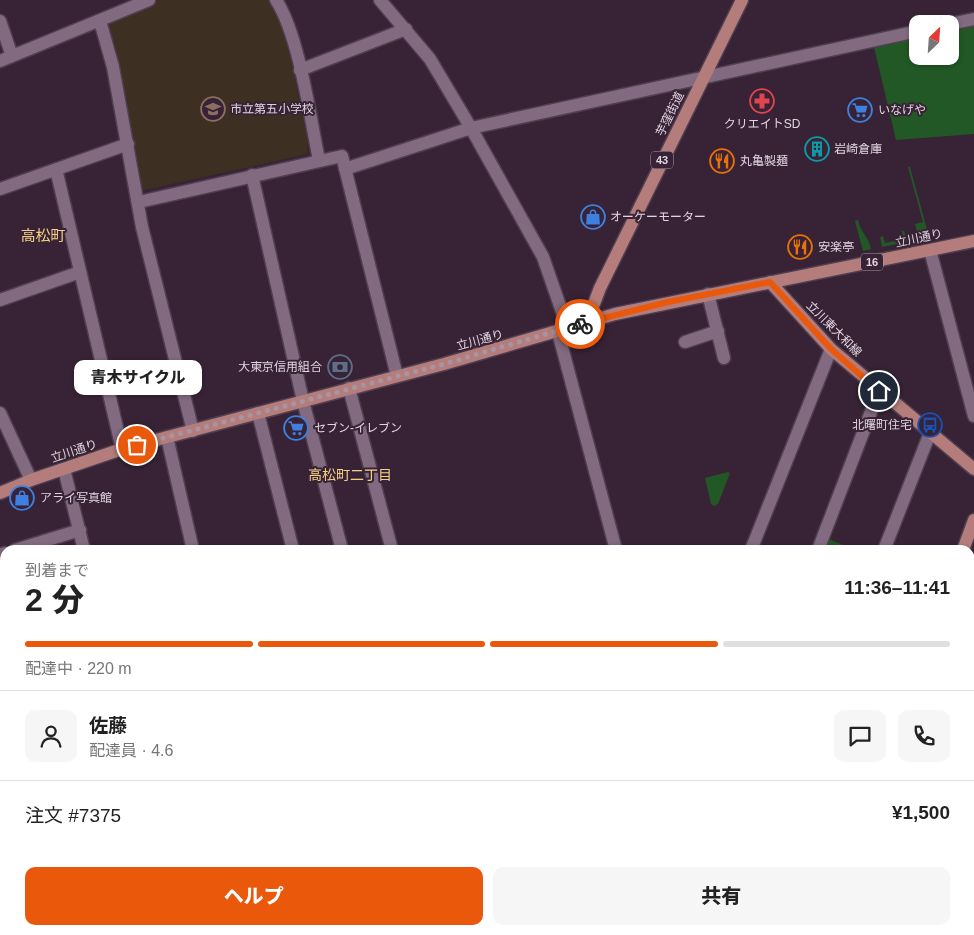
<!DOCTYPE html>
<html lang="ja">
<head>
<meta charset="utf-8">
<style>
	:root { --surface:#fff; --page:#f6f6f6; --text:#222; --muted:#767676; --line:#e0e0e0; --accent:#ea580c }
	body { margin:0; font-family:Helvetica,"Noto Sans JP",sans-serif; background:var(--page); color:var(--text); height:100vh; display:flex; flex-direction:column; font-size:19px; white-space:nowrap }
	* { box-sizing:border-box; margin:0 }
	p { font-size:16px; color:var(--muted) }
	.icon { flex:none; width:28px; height:28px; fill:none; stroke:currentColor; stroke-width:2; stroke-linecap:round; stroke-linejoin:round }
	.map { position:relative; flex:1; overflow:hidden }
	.side { position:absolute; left:0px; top:545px; width:975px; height:390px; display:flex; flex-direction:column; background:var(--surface); border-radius:15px 15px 0 0; box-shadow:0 1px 4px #0004 }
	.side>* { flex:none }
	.needle { width:32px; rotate:25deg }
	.controls { position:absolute; left:909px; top:15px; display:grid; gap:10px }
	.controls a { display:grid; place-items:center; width:50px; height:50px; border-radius:10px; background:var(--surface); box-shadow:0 1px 4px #0004; font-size:25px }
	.pin { position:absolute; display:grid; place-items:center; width:42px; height:42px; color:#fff; margin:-21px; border:2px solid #fff; border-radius:50%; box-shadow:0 1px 5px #0007 }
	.courier { position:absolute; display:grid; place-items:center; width:50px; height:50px; margin:-25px; border:4px solid #ea580c; border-radius:50%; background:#fff; color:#222; box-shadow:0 1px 6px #0007 }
	.bubble { position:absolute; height:35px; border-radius:10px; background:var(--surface); box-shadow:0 1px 4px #0004; font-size:16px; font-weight:800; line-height:35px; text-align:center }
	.head em { font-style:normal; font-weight:800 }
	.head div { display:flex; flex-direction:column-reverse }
	.head { display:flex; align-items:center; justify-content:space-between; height:85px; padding:0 25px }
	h1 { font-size:32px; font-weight:800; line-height:38px }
	.bar { display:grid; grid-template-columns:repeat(4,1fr); gap:8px 5px; align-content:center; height:60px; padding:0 25px }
	.bar i { height:6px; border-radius:4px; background:var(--line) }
	.bar .active { background:var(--accent) }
	.bar p { grid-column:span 4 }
	.line { display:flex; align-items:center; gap:12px; padding:0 25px; border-top:1px solid var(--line) }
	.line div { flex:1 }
	.round { display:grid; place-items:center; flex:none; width:52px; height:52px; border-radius:10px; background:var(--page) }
	.button { display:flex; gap:10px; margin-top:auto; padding:10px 25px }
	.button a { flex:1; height:58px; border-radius:10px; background:var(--accent); color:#fff; font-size:20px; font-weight:800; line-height:58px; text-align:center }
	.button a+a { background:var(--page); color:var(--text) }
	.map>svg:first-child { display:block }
	.education { fill:#3d2f22 }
	.green { fill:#225825 }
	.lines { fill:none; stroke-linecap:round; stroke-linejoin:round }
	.street-casing { stroke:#503f50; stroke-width:15 }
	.primary-casing { stroke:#503f50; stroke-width:15 }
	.street { stroke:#826a80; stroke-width:12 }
	.primary { stroke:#b47d7b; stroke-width:12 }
	.done { stroke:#a696a4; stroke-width:5; stroke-dasharray:0 9 }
	.route { stroke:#ea580c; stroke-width:6 }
	.labels { text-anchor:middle; stroke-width:4; stroke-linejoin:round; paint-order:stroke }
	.shield { fill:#372335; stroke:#ae9fad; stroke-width:1 }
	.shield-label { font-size:11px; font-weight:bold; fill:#e1d4e0 }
	.poi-label { font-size:12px; fill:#e1d4e0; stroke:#372335; text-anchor:start }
	.street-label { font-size:12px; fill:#e1d4e0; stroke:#372335 }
	.neighbourhood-label { font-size:14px; fill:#f4d087; stroke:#372335 }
	.quarter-label { font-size:15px; fill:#f4d087; stroke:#372335 }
</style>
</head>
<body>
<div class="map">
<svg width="974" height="935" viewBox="0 0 974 935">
	<rect width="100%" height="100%" fill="#372335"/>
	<path class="education" d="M159,0h114l5,6 16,68 13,61 1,19 -168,37 -36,-166z"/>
	<path class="green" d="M974,25v109l-78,6 -22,-93 43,-10 1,19h32v-26z
		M908,167h2l19,70 -10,2 -4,-15 8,-2z
		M858,220c2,12 11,17 13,29l-8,2 -8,-30z
		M902,231h2l3,11 -25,5 -2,-10 3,-1 2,7 18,-4z
		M728,472l2,1 -12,31 -4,2 -3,-2 -6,-26z
		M826,538l29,12h-34z
		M974,635v54l-4,-2v-41z"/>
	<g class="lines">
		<g class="street-casing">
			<path id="street" d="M276,0c23,35 34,117 43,160
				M380,0l50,59 41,69 72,129 25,72
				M0,21l12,35
				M100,21l13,46 29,160 51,204
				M950,24l24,-5
				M0,61l149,-61
				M300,70l106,-41
				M56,169l66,280
				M345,169l126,-41 447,-97
				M252,175l51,226 39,149
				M0,189l128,-45
				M139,202l203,-46 55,220
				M930,250l44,166
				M708,294l16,64
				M0,300l80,-28
				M558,332l58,218
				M685,342l33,-11
				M349,388l43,162
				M0,413l31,67
				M258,413l35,137
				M167,437l26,113
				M64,469l20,81
				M15,550l65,-20
				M751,550l80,-201
				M818,550l61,-159
				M884,550l46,-117
				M0,555l5,-2
				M0,595l5,24
				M0,851l5,-2
				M218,930v5
				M574,930l7,5
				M597,935l2,-5
				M666,935l2,-5
				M737,935l1,-5"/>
		</g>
		<g class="primary-casing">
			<path id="primary" d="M770,282l61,67 143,120
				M587,322l13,-34 142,-288
				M0,493l31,-13 91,-31 322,-85 171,-50 359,-73
				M963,550l11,-30
				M815,935l2,-5"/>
		</g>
		<use href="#street" class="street"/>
		<use href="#primary" class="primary"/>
	</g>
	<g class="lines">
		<path class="done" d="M137,445l307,-81 136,-40"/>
		<path class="route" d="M580,324l88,-22 102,-20 61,67 48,42"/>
	</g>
	<defs>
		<g id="pharmacy-ring" transform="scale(1.25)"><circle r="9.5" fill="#372335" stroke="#e0444e" stroke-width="1.5"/><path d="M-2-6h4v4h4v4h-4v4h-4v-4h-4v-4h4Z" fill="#e0444e"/></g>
		<g id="school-ring" transform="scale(1.25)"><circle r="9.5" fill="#372335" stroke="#8d6e63" stroke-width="1.5"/><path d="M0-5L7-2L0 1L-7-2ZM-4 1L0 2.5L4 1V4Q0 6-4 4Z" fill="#8d6e63"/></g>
		<g id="supermarket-ring" transform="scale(1.25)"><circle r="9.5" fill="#372335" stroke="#3f7fe0" stroke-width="1.5"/><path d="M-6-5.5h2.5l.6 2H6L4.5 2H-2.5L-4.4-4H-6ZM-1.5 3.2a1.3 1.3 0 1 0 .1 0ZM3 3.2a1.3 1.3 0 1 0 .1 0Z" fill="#3f7fe0"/></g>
		<g id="building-ring" transform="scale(1.25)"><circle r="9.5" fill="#372335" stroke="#0f9aa8" stroke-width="1.5"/><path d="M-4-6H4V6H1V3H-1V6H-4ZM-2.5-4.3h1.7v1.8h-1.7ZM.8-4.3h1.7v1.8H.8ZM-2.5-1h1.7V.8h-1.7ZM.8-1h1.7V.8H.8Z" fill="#0f9aa8"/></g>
		<g id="restaurant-ring" transform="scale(1.25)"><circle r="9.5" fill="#372335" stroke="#e8710a" stroke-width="1.5"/><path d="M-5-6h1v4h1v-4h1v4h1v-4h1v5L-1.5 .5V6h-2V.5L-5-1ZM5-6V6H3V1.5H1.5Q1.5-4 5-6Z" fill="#e8710a"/></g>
		<g id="shop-ring" transform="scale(1.25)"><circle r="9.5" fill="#372335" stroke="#3f7fe0" stroke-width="1.5"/><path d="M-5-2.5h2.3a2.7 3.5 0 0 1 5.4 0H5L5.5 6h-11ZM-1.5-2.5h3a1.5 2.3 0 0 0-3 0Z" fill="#3f7fe0"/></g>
		<g id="bank-ring" transform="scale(1.25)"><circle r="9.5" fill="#372335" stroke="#5c6f8a" stroke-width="1.5"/><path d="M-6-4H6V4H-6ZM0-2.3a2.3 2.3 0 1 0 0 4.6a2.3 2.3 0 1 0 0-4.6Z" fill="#5c6f8a"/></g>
		<g id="bus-ring" transform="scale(1.25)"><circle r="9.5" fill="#372335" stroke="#1a4fb4" stroke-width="1.5"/><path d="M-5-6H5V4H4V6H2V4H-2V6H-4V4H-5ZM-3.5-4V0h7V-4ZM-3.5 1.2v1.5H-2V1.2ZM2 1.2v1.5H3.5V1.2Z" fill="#1a4fb4"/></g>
	</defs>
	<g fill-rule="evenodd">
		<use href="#pharmacy-ring" x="762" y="101"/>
		<use href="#school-ring" x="213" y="109"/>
		<use href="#supermarket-ring" x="860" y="110"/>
		<use href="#building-ring" x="817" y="149"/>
		<use href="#restaurant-ring" x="722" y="161"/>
		<use href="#shop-ring" x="593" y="217"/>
		<use href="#restaurant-ring" x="800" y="247"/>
		<use href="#bank-ring" x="340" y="367"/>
		<use href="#bus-ring" x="930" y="425"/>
		<use href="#supermarket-ring" x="296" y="428"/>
		<use href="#shop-ring" x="22" y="498"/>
	</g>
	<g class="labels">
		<g class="shield">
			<rect x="651" y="151.5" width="22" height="17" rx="4"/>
			<rect x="861" y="253.5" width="22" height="17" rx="4"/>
		</g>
		<g class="shield-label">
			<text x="662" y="164">43</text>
			<text x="872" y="266">16</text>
		</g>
		<g class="poi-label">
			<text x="230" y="113">市立第五小学校</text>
			<text x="878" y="114">いなげや</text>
			<text x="762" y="128" text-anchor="middle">クリエイトSD</text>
			<text x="834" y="153">岩崎倉庫</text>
			<text x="740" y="165">丸亀製麺</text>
			<text x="610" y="221">オーケーモーター</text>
			<text x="818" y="251">安楽亭</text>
			<text x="322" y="371" text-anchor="end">大東京信用組合</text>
			<text x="912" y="429" text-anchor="end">北曙町住宅</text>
			<text x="314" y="432">セブン-イレブン</text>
			<text x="40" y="502">アライ写真館</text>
		</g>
		<g class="street-label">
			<text transform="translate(670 114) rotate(-64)" y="4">芋窪街道</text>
			<text transform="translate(919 238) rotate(-12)" y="4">立川通り</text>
			<text transform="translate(834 329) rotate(45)" y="4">立川東大和線</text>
			<text transform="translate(480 340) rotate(-15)" y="4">立川通り</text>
			<text transform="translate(74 451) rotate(-18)" y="4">立川通り</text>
		</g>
		<g class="neighbourhood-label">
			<text x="350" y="480">高松町二丁目</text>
		</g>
		<g class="quarter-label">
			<text x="43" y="241">高松町</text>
		</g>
	</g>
</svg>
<div class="controls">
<a><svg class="needle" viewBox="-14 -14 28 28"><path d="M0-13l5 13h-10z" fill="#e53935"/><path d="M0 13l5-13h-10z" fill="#767676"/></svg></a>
</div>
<div class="pin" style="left:137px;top:445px;background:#ea580c"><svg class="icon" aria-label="bag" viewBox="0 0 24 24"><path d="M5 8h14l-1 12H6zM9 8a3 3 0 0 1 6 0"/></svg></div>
<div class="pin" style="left:879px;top:391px;background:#1f2937"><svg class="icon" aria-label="home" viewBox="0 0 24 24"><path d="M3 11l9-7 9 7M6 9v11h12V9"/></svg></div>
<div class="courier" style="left:580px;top:324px"><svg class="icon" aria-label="bike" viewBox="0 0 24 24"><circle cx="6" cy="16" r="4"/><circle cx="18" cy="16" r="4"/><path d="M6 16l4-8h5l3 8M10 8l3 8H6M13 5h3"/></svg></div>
<div class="bubble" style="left:74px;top:360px;width:128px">青木サイクル</div>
<section class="side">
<div class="head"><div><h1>2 分</h1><p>到着まで</p></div><em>11:36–11:41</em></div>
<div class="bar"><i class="active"></i><i class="active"></i><i class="active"></i><i></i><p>配達中 · 220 m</p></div>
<div class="line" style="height:90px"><a class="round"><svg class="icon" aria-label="person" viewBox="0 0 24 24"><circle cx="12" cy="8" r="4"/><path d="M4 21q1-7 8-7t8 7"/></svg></a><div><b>佐藤</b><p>配達員 · 4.6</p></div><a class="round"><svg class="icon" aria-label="chat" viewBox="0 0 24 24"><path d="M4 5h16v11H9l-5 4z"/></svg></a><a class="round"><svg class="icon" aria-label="phone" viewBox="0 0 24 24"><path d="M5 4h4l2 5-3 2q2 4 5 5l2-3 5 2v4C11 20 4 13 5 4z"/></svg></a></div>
<div class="line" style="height:65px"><div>注文 #7375</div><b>¥1,500</b></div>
<div class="button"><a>ヘルプ</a><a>共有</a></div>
</section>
</div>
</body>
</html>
